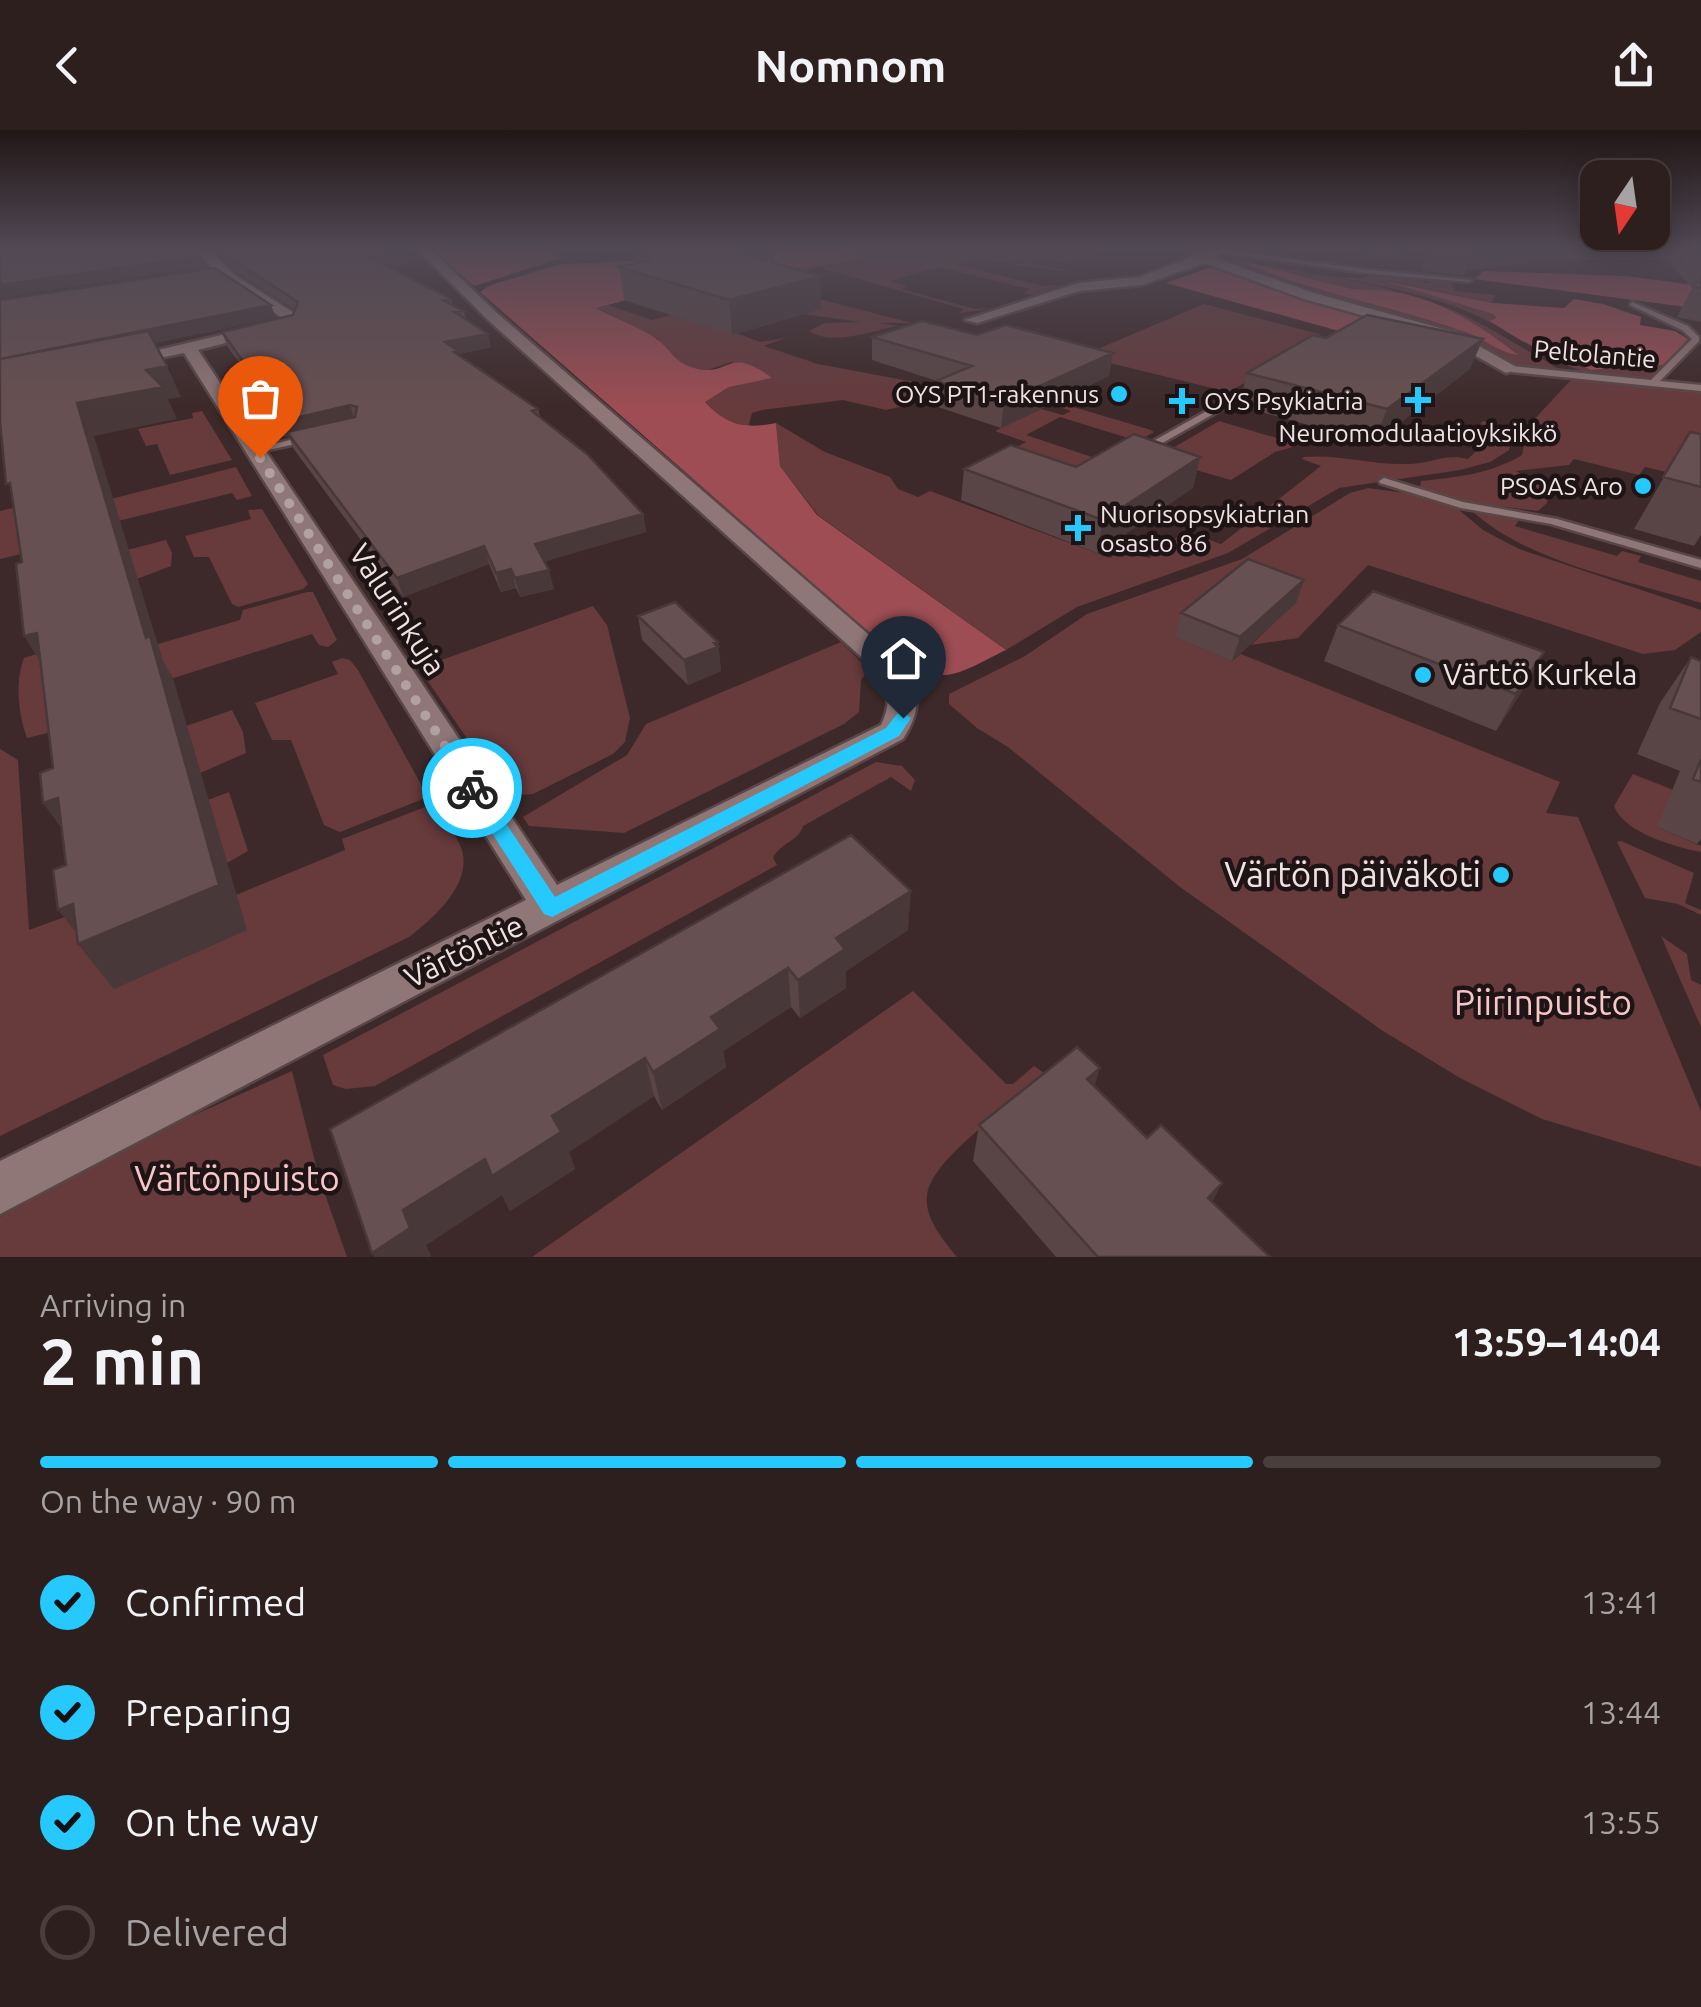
<!DOCTYPE html>
<html lang="en">
<head>
<meta charset="utf-8">
<style>
	:root { --surface:#2e1f1f; --page:#362728; --text:#f1f3f6; --muted:#a7a2a4; --line:#493d3d; --accent:#25c9fe }
	body { margin:0; font-family:Ubuntu,sans-serif; background:var(--page); color:var(--text); height:100vh; display:flex; flex-direction:column; font-size:38px; white-space:nowrap }
	* { box-sizing:border-box; margin:0 }
	p { font-size:32px; color:var(--muted) }
	.icon { flex:none; width:55px; height:55px; fill:none; stroke:currentColor; stroke-width:2; stroke-linecap:round; stroke-linejoin:round }
	.map { position:relative; height:1127px; overflow:hidden }
	.details { display:flex; flex-direction:column; background:var(--surface); flex:1 }
	.details>* { flex:none }
	.needle { width:65px; rotate:193deg }
	.controls { position:absolute; left:1580px; top:30px; display:grid; gap:20px }
	.controls a { display:grid; place-items:center; width:90px; height:90px; border-radius:20px; background:var(--surface); box-shadow:0 5px 25px #0003,0 0 0 2px var(--line); font-size:50px }
	.pin { position:absolute; display:grid; place-items:center; width:85px; height:85px; color:#fff; margin:-102px -42px; border-radius:50% 50% 50% 0; rotate:-45deg; box-shadow:0 0 10px #0007 }
	.pin .icon { rotate:45deg }
	.courier { position:absolute; display:grid; place-items:center; width:100px; height:100px; margin:-50px; border:8px solid #25c9fe; border-radius:50%; background:#fff; color:#222; box-shadow:0 2px 12px #0007 }
	.head em { font-style:normal; font-weight:700 }
	.head div { display:flex; flex-direction:column-reverse }
	.head { display:flex; align-items:center; justify-content:space-between; height:170px; padding:0 40px }
	h1 { font-size:65px; font-weight:700; line-height:75px }
	.bar { display:grid; grid-template-columns:repeat(4,1fr); gap:15px 10px; align-content:center; height:120px; padding:0 40px }
	.bar i { height:12px; border-radius:8px; background:var(--line) }
	.bar .on { background:var(--accent) }
	.bar p { grid-column:span 4 }
	ol { padding:0 40px; list-style:none }
	li { display:flex; align-items:center; gap:30px; height:110px }
	li p { margin-inline-start:auto }
	li .icon { padding:10px; border-radius:50%; background:var(--accent); color:#111; stroke-width:4 }
	li:last-child { color:var(--muted) }
	li i { width:55px; height:55px; border:5px solid var(--line); border-radius:50% }
	header { display:flex; justify-content:space-between; align-items:center; height:130px; padding:0 40px; background:var(--surface); font-size:45px; font-weight:700 }
	.map>svg:first-child { display:block }
	.green { fill:#673a3c }
	.forest { fill:#9d4d53 }
	.lines { fill:none; stroke-linecap:round; stroke-linejoin:round }
	.service-casing { stroke:#594748; stroke-width:5 }
	.minor-casing { stroke:#594748; stroke-width:5 }
	.service { fill:#907777; fill-rule:evenodd }
	.minor { fill:#907777; fill-rule:evenodd }
	.wall { fill:#594546 }
	.shaded-wall { fill:#483839 }
	.building { fill:#675051; stroke:#483839; stroke-width:2.5 }
	.route { fill:#25c9fe }
	.done { stroke:#b1a1a1; stroke-width:10; stroke-dasharray:0 18 }
	.poi-dot { fill:#25c9fe; stroke:#1e1415; stroke-width:4 }
	.labels { text-anchor:middle; stroke-width:9; stroke-linejoin:round; paint-order:stroke }
	.far-street-label { font-size:25px; fill:#f0e2e2; stroke:#1e1415 }
	.far-poi-label { font-size:25px; fill:#f0e2e2; stroke:#1e1415; text-anchor:end }
	.street-label { font-size:30px; fill:#f0e2e2; stroke:#1e1415 }
	.poi-label { font-size:30px; fill:#f0e2e2; stroke:#1e1415; text-anchor:start }
	.near-poi-label { font-size:35px; fill:#f0e2e2; stroke:#1e1415; text-anchor:end }
	.near-park-label { font-size:35px; fill:#f7c7c8; stroke:#1e1415 }
</style>
</head>
<body>
<header><svg class="icon" aria-label="back" viewBox="0 0 24 24"><path d="M15 5l-7 7 7 7"/></svg>Nomnom<svg class="icon" aria-label="share" viewBox="0 0 24 24"><path d="M12 15V3M7 8l5-5 5 5M5 13v7h14v-7"/></svg></header>
<div class="map">
<svg width="1701" height="1127" viewBox="0 0 1701 1127">
	<rect width="100%" height="100%" fill="#3d2929"/>
	<path class="green" d="M667,119h440l2,2 -42,13 -20,-6 -17,5 44,9 -60,-7 21,-8 -26,7 -28,-6 -22,7 84,21 18,-1 -28,10 -10,-2 7,-4 -92,-22 -48,14 17,5 -6,3 74,20 20,-1 -36,5 4,-4 -145,-42 -17,5z
		M1231,129c73,14 150,22 219,50 38,16 73,40 109,60l-38,-2 -67,-34 -138,-38 -94,-33z
		M1374,144l56,9 -6,-6 28,7 2,7 41,4 -3,8 -102,-22 103,33 74,48 24,8 73,-5 -12,12c-83,9 -112,-32 -179,-63 -43,-19 -90,-28 -136,-37l23,1z
		M815,168l97,25h-32l19,3c-28,4 -64,21 -90,5l16,-8 36,-1 -59,-8 16,-5 -95,19 37,14 25,-4 -21,8 54,18 102,19 -16,23 -18,4 -43,-10 -81,10 -10,3 -4,15 -29,-11 -14,-15 24,-15 42,-10 -40,-15 -26,9 -27,-7 -20,-25 -63,-32 10,-3 47,16 34,-9z
		M1204,174l115,30 7,5 -98,53 -130,-32 -10,-7z
		M1582,248l119,11v101l-26,-16 -30,-7 -6,8 -65,-16 -5,6 -53,6 33,19 36,-4 -13,11 -23,-3 -2,9 -9,8 -74,-9 -44,-15 1,-6c37,-4 69,-7 101,-26l5,-28 44,-47z
		M1050,270l101,30 3,2 -26,15v-9l-68,-21 -34,18 69,23 -20,19 -84,-16 35,-19 -31,-11 46,-22 22,6 8,-4 -24,-8z
		M202,281l30,49 -62,15 -13,-31 -11,2 -8,-17 55,-11 -1,-5z
		M1219,291l81,24 -25,7 -44,28 -67,-19 -5,-5z
		M1483,291l30,8 -4,21 -19,12 -30,8 -121,18 -111,65 -151,54 -71,43 -188,-135 -38,-49 -4,-43 49,29 65,25 8,12 20,8 12,-6 180,67 14,-10 25,10 36,-27 36,13 100,-78 -19,-7 2,-2c35,-3 68,8 103,7 23,0 38,-11 61,-5l30,-29 -18,-6z
		M236,337l16,29 -15,4 -5,-7 -195,48 1,9 -38,9v-48l33,-8 78,-4z
		M1368,358l38,5 52,16 25,21 36,19 182,61v22l-26,18 -32,4 -275,-89 -70,73 -47,7 44,-42 -119,34 56,24 9,-7 319,128 -14,31 32,4 123,294v56l-159,-48 -82,-41 -77,-47 -203,-144 -172,-140 -31,-19 -28,-24v-10l76,-38 62,-42 155,-55 108,-66z
		M262,379l46,75 -5,5 -65,18 -6,-3 -23,-47h-15l-9,-21 66,-17 -3,-9z
		M1471,380l45,8 3,2 -4,6 102,30 5,-5 19,5 -3,6 63,19v22c-71,-22 -175,-41 -230,-93z
		M166,410l6,13 -1,13 -34,13 -91,-8z
		M307,462h6l24,48 -9,7 -9,-2 -7,-11 -242,77 2,16 -45,11c-9,-24 -12,-57 -3,-80l34,-11 100,-3 82,-24 3,-10z
		M593,476l14,19 23,93 -5,24 -12,12 -80,40 -27,2 -87,-128z
		M841,512l28,28 -8,10 -2,32 -15,12 -220,109 -95,-7 -6,-9 104,-62 19,-31z
		M342,528l8,2 8,10 70,127 -88,35 -16,-7 -33,-85h-19l-17,-37 83,-29 -6,-12z
		M232,580l11,22 3,21 -46,20 -117,-11z
		M0,619l18,11 11,170 71,-26 136,-9 109,-45 -3,-11 91,-35c9,13 21,27 27,41 16,36 -25,72 -51,92l-409,199z
		M876,632l26,4 13,14 -4,11 -20,-14 -88,49c-4,15 -23,17 -30,32l4,7 -402,221 -29,3 -13,-4 -10,-30z
		M1633,644l68,27 -44,26 44,19v6c-26,-5 -77,-19 -87,-46z
		M229,662l19,59 -21,12 -19,-63z
		M1621,711l73,32 -9,30 16,7v5l-23,-11 -33,-6 -28,-56z
		M1661,806l26,18 4,26 10,5v42z
		M913,861l93,93h7l21,-18 13,9c-29,25 -116,83 -120,120 -3,23 17,46 30,62h-425z
		M292,941l27,106 28,80h-347v-40l134,-75z"/>
	<path class="forest" d="M432,119h114l15,9 -87,28z
		M800,119l69,8 -56,10 -64,1 -153,40c19,10 40,18 58,29 19,13 18,26 44,32 32,7 30,-24 74,9l-43,9 -24,15c22,24 41,27 71,21l4,43 37,49 189,135c-40,19 -60,38 -102,14l-424,-372 11,-7 70,-21 200,-9z
		M1242,132c37,6 69,19 105,26 13,3 26,1 39,3 49,5 94,34 132,64 -18,-2 -34,-16 -50,-22 -75,-28 -153,-39 -226,-71z
		M1208,138l16,2 50,20 91,26 -26,15 -173,-48z
		M1484,141l142,5 75,10v23l-227,-30z
		M1385,151l107,22 72,5 10,-9 29,5 38,13 -1,8 35,6 13,8 -24,26 -73,5 -69,-29 -32,-20 7,-3 -4,-4z"/>
	<g class="lines">
		<g class="service-casing">
			<path id="service" d="M1216,119l156,21 100,10 -3,2 -97,-8 -153,-22z
				M1632,172l56,24 11,11v4l-39,40 41,4v6l-189,-19 -4,-3 4,-3 139,14 41,-41 -10,-9 -52,-25z
				M1258,252l4,3 -1,2 -118,67 -9,-2z
				M310,305l5,3 -2,2 -58,13 -5,-3z
				M1384,348l79,24 94,17 144,41v8l-150,-44 -90,-16 -81,-25 -1,-2z"/>
		</g>
		<g class="minor-casing">
			<path id="minor" d="M195,119h13l28,27 63,40 -2,9 -99,25 359,535 324,-160c10,-20 8,-35 -3,-53l-391,-353 -70,-70h13l67,64 401,347c22,29 25,48 5,79l-903,475v-53l526,-261 -342,-547 -60,12 -8,-5 169,-40 -69,-48z
				M1211,119h15l-12,9 100,35 140,39 66,37 -14,4 -62,-35 -140,-39 -99,-36 -63,22 -63,6 -102,32 -12,-3 113,-37 62,-6z"/>
		</g>
		<use href="#service" class="service"/>
		<use href="#minor" class="minor"/>
	</g>
	<path class="wall" d="M213,119h188l4,3 3,11 -21,3 64,33 2,6 11,6 2,9 25,27 -32,7v1l79,54 2,8 103,97 3,18 -101,29 9,28 -34,8 -4,-9 -15,4 -12,-28 -86,33 -110,-149 -4,-11h-4l-4,-5 -6,-16h3l-51,-70 -5,-14 71,-17 2,-5 -57,-37z
		M630,119h144l1,14 45,13 1,33 -89,26 -108,-35 -5,-33 19,-4z
		M1367,119h52l-20,10 -32,-3z
		M1427,119h274v73l-24,-5 15,-29 -25,-28h-107l-94,10 -2,5 -42,-4z
		M977,205l136,18 -4,23 -108,52 -66,-22 2,-25 -65,-21v-23z
		M1326,208l144,31 -96,74 -135,-37 8,-33z
		M1690,302l11,2v101l-7,11 -60,-17z
		M1200,327l-7,31 -96,65 -136,-53 3,-31 112,-2z
		M1304,450l-8,23 -64,58 -57,-24 6,-24z
		M638,486l80,26 3,29 -33,14 -46,-45z
		M1338,495l206,27 -20,36 -28,43 -172,-70z
		M1691,527l10,4v178l-4,5 -40,-17 23,-56 -43,-17 23,-51z
		M851,705l57,95 -62,41v17l-46,30 -9,-11 -68,44 3,16 -64,43 -8,-14 -85,56 6,17 -65,42 -8,-16 -76,50 5,12h-56l-3,-4z
		M1095,957l52,51 75,45 -10,19 58,55h-214l-83,-96 6,-36z"/>
	<path class="shaded-wall" d="M762,119h12l1,28 -32,-23z
		M1402,119h17l-20,10z
		M1474,119h91l-5,11 -94,10z
		M405,122l3,11 -36,6 -3,-12z
		M201,126l5,11 -206,31v-13z
		M820,146l1,33 -89,26 -3,-35z
		M271,175l5,13 -273,57 -3,-16z
		M488,204l3,13 -32,7 3,11 -17,-23z
		M1483,209l-13,30 -96,74 13,-34z
		M1113,223l-4,23 -108,52 3,-26z
		M167,236l14,31 -13,2 9,20 -83,17 69,225 10,17 74,252 -133,59 -36,-45 5,-3 -25,-31 88,-272 -69,-235 69,-33z
		M350,275l5,15 -68,12 2,5h-4l-6,-15z
		M1200,327l-7,31 -96,65 6,-33z
		M643,384l3,18 -106,31 -5,-19z
		M484,416l5,18 -86,33 -6,-19z
		M511,439l5,19 -15,4 -5,-19z
		M549,440l5,19 -34,8 -5,-19z
		M1304,450l-8,23 -64,58 8,-24z
		M37,503l14,45 -27,-42z
		M718,512l3,29 -33,14 -4,-25z
		M1544,522l-20,36 -28,43 20,-37z
		M58,668l18,50 -33,-45z
		M911,761l-3,39 -62,41v17l-46,30 -2,-38 38,-42z
		M788,838l3,39 -68,44 3,16 -64,43 -9,-38 58,-55z
		M645,928l9,38 -85,56 6,17 -65,42 -8,-16 -76,50 5,12h-56l-3,-4 31,-43z
		M1100,938l-11,38 -2,-27z
		M1222,1053l-19,35 5,-20z"/>
	<path class="building" d="M0,119h196l5,7 -201,29z
		M221,119h180l4,3 -36,5 82,42 -8,1 21,11 -9,1 33,22 -43,8 13,9 -4,1 84,57 -6,2 55,43 56,60 -108,30 14,26 -34,8 -4,-9 -15,4 -12,-27 -87,32 -110,-146 68,-15 2,-10 -7,-2 -71,17 -4,-6 7,-1 -60,-83 71,-17 5,-13 -64,-41z
		M644,119h118l-19,5 77,22 -91,24 -110,-33 32,-7z
		M215,138l56,37 -271,54v-59z
		M1701,148v10l-8,-2z
		M1367,185l116,24 -96,70 -140,-36 66,-38 13,3z
		M922,191l55,14 29,-10 107,28 -109,49 -68,-21 36,-15 -100,-29z
		M148,201l19,35 -21,4 17,17 -86,16 69,235 4,-2 69,249 -141,59 -5,-40 -15,6 -5,-40 13,-5 -8,-67 -15,5 -3,-30 13,-5 -16,-135 -13,3 -8,-72 6,-2 -12,-79 -4,1 -6,-62v-63z
		M1690,302l11,2v53l-38,-10z
		M1134,304l66,23 -97,63 -139,-51 47,-24 65,22z
		M1248,429l56,21 -64,57 -59,-24z
		M1373,461l171,61 -28,42 -178,-69z
		M675,472l43,40 -4,1 4,4 -34,13 -46,-44z
		M1691,527l10,4v58l-31,-11z
		M1701,629v23l-8,-3z
		M851,705l60,56 -75,47 9,11 -47,31 -10,-12 -77,49 9,12 -67,43 -8,-14 -93,58 9,16 -69,44 -7,-17 -82,51 7,18 -38,25 -42,-124z
		M1077,917l23,21 -13,11 60,59 14,-13 61,58 -14,15 62,59h-172l-119,-132z"/>
	<linearGradient id="sky" x2="0" y2="1"><stop stop-color="#221717"/><stop offset="0.43" stop-color="#514954"/><stop offset="1" stop-color="#514954" stop-opacity="0"/></linearGradient>
	<rect width="1701" height="277" fill="url(#sky)"/>
	<path class="route" d="M903,582l8,6 -12,18 -347,181 -8,-3 -81,-126 9,-7 7,2 76,114 331,-169 11,-14z"/>
	<g class="lines">
		<path class="done" d="M260,328l212,330"/>
	</g>
	<g class="poi-dot">
		<circle cx="1119" cy="264" r="10"/>
		<path d="M1413 255h10v10h10v10h-10v10h-10v-10h-10v-10h10z"/>
		<path d="M1177 256h10v10h10v10h-10v10h-10v-10h-10v-10h10z"/>
		<circle cx="1643" cy="356" r="10"/>
		<path d="M1073 383h10v10h10v10h-10v10h-10v-10h-10v-10h10z"/>
		<circle cx="1423" cy="545" r="10"/>
		<circle cx="1501" cy="745" r="10"/>
	</g>
	<g class="labels">
		<g class="far-street-label">
			<text transform="translate(1595 224) rotate(5)" y="9">Peltolantie</text>
		</g>
		<g class="far-poi-label">
			<text x="1099" y="273">OYS PT1-rakennus</text>
			<text x="1204" y="280" text-anchor="start">OYS Psykiatria</text>
			<text x="1418" y="312" text-anchor="middle">Neuromodulaatioyksikkö</text>
			<text x="1623" y="365">PSOAS Aro</text>
			<text x="1100" y="393" text-anchor="start">Nuorisopsykiatrian<tspan x="1100" dy="29">osasto 86</tspan></text>
		</g>
		<g class="street-label">
			<text transform="translate(397 480) rotate(57)" y="10">Valurinkuja</text>
			<text transform="translate(464 822) rotate(-26)" y="10">Värtöntie</text>
		</g>
		<g class="poi-label">
			<text x="1443" y="555">Värttö Kurkela</text>
		</g>
		<g class="near-poi-label">
			<text x="1481" y="757">Värtön päiväkoti</text>
		</g>
		<g class="near-park-label">
			<text x="1543" y="885">Piirinpuisto</text>
			<text x="237" y="1061">Värtönpuisto</text>
		</g>
	</g>
</svg>
<div class="controls">
<a><svg class="needle" viewBox="-14 -14 28 28"><path d="M0-13l5 13h-10z" fill="#e53935"/><path d="M0 13l5-13h-10z" fill="#a7a2a4"/></svg></a>
</div>
<div class="pin" style="left:260px;top:328px;background:#ea580c"><svg class="icon" aria-label="bag" viewBox="0 0 24 24"><path d="M5 8h14l-1 12H6zM9 8a3 3 0 0 1 6 0"/></svg></div>
<div class="pin" style="left:903px;top:588px;background:#1f2937"><svg class="icon" aria-label="home" viewBox="0 0 24 24"><path d="M3 11l9-7 9 7M6 9v11h12V9"/></svg></div>
<div class="courier" style="left:472px;top:658px"><svg class="icon" aria-label="bike" viewBox="0 0 24 24"><circle cx="6" cy="16" r="4"/><circle cx="18" cy="16" r="4"/><path d="M6 16l4-8h5l3 8M10 8l3 8H6M13 5h3"/></svg></div>
</div>
<section class="details">
<div class="head"><div><h1>2 min</h1><p>Arriving in</p></div><em>13:59–14:04</em></div>
<div class="bar"><i class="on"></i><i class="on"></i><i class="on"></i><i></i><p>On the way · 90 m</p></div>
<ol>
<li><svg class="icon" aria-label="check" viewBox="0 0 24 24"><path d="M5 12l5 5 9-10"/></svg>Confirmed<p>13:41</p></li>
<li><svg class="icon" aria-label="check" viewBox="0 0 24 24"><path d="M5 12l5 5 9-10"/></svg>Preparing<p>13:44</p></li>
<li><svg class="icon" aria-label="check" viewBox="0 0 24 24"><path d="M5 12l5 5 9-10"/></svg>On the way<p>13:55</p></li>
<li><i></i>Delivered</li>
</ol>
</section>
</body>
</html>
